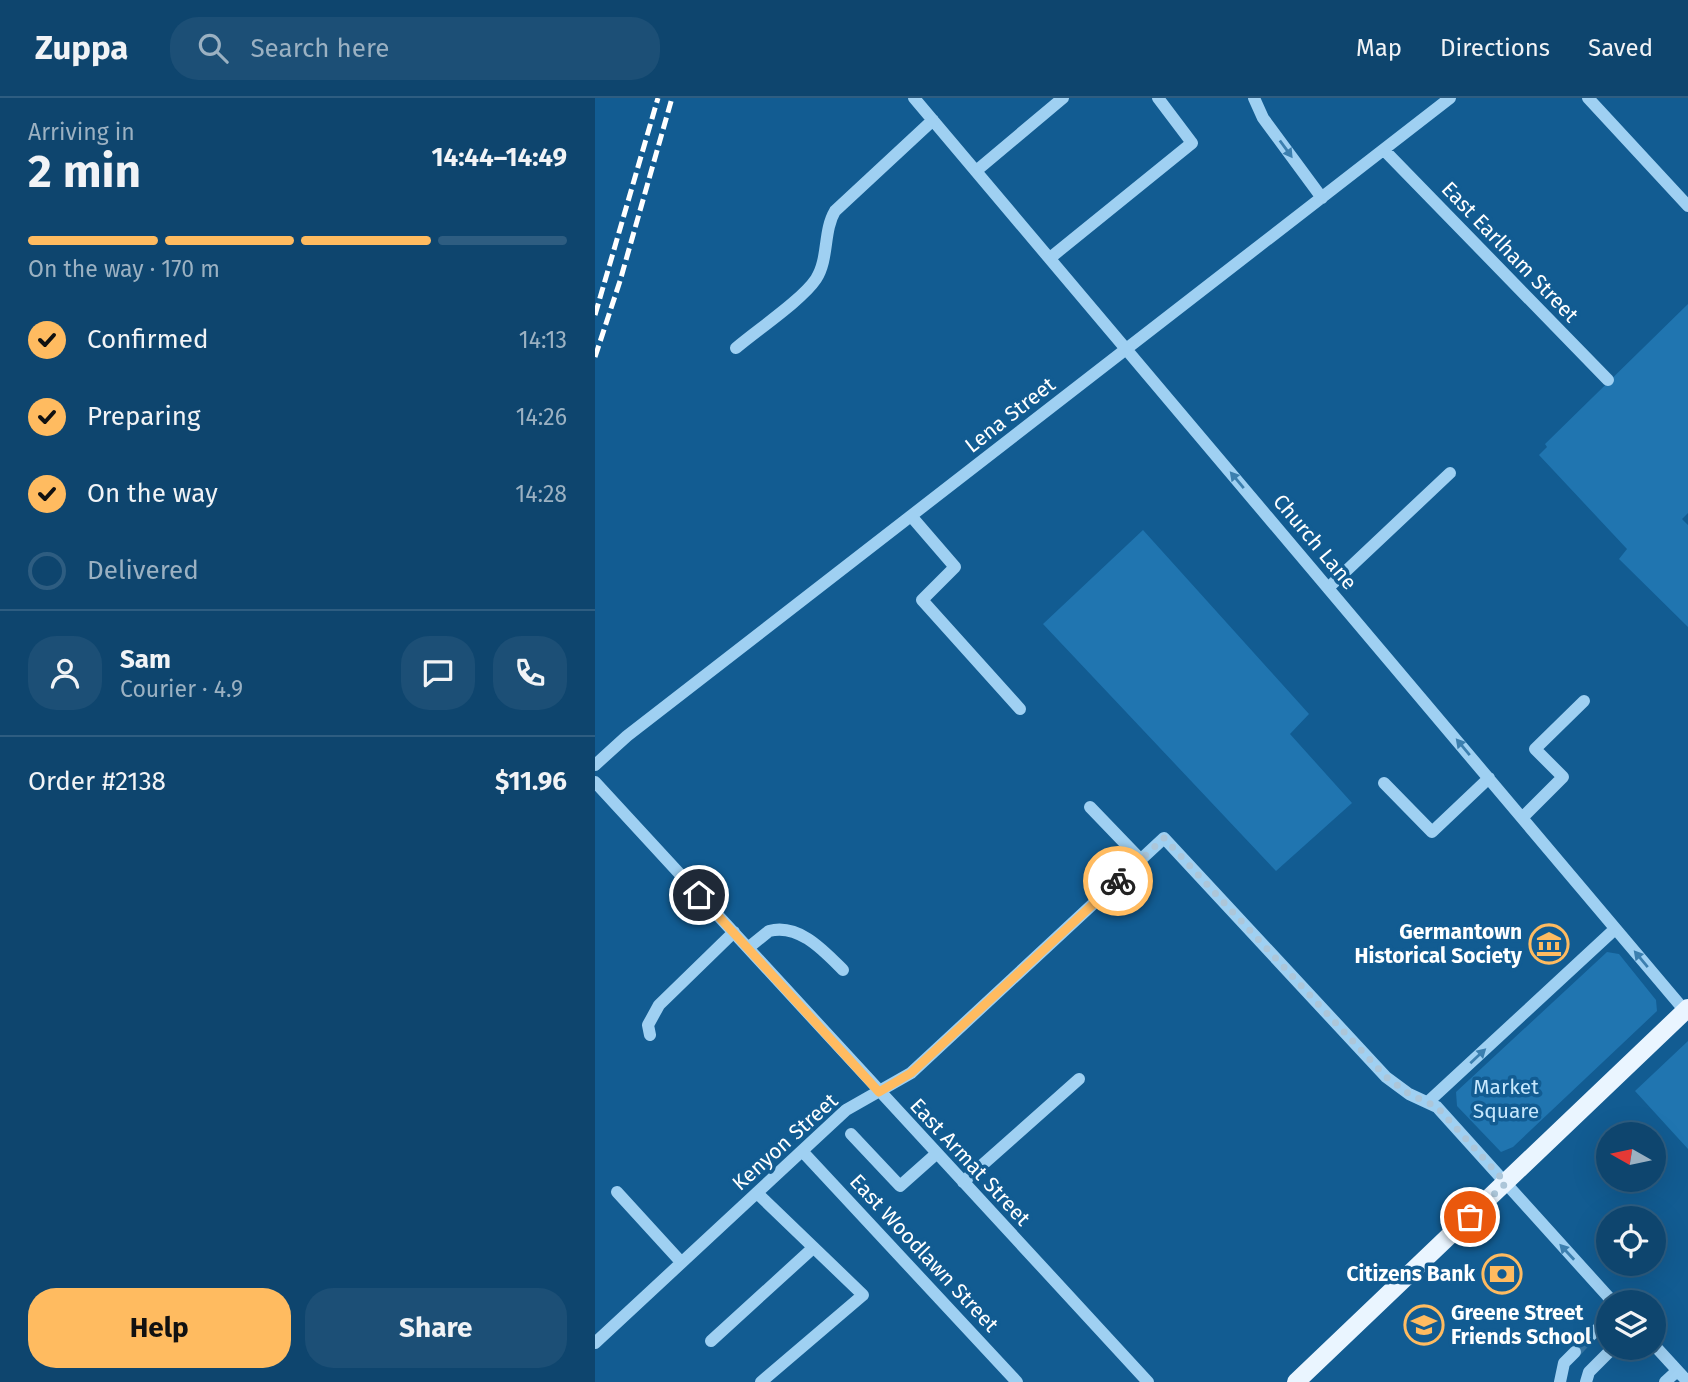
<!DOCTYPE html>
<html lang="en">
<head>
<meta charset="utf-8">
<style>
	:root { --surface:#0e456e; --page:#1c4f76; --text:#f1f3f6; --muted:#9bb1c2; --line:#2e5d81; --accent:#ffbb60 }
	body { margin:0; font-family:"Fira Sans",sans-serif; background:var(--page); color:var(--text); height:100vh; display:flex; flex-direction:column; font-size:26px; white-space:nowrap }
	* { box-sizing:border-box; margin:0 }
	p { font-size:23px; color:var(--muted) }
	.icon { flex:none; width:38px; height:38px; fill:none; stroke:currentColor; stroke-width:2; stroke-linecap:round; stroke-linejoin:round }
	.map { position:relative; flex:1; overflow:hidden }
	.drawer { display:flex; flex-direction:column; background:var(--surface); width:595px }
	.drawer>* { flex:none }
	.needle { width:46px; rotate:279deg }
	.fabs { position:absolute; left:1001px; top:1024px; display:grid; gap:14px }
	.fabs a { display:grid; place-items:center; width:70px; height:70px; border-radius:50%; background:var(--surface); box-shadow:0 7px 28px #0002,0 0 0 2px var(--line); font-size:35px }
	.pin { position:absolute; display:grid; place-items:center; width:60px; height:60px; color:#fff; margin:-30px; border:4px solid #fff; border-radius:50%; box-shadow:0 2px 7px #0007 }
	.courier { position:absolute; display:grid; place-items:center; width:70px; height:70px; margin:-35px; border:5px solid #ffbb60; border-radius:50%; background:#fff; color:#222; box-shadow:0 2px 9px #0007 }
	.summary em { font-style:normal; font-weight:700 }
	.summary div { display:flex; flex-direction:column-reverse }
	.summary { display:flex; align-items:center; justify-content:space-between; height:119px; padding:0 28px }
	h1 { font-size:46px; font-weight:700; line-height:52px }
	.bar { display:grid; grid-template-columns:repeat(4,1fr); gap:10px 7px; align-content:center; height:84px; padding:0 28px }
	.bar i { height:9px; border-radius:5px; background:var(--line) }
	.bar .on { background:var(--accent) }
	.bar p { grid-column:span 4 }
	.line { display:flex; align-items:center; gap:18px; padding:0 28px; border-top:2px solid var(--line) }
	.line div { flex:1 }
	.round { display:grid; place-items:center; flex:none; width:74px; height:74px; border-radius:28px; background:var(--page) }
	ol { padding:0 28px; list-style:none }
	li { display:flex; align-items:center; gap:21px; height:77px }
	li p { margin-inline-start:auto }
	li .icon { padding:7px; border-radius:50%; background:var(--accent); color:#111; stroke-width:4 }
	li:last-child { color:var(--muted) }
	li i { width:38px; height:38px; border:4px solid var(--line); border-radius:50% }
	.cta { display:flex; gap:14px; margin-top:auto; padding:14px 28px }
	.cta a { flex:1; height:80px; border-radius:28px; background:var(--accent); color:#111; font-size:28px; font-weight:700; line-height:80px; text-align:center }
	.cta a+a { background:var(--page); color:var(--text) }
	header { display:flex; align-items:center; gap:42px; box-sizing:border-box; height:98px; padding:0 35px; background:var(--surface); border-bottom:2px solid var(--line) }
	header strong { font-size:33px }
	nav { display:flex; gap:38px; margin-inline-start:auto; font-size:24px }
	.search { width:490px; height:63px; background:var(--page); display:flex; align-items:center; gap:18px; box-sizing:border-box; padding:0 24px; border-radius:28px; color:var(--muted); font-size:26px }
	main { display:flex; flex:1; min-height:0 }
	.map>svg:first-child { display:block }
	.green { fill:#2075b0 }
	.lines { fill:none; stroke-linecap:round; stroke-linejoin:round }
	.minor-tunnel { stroke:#3674a2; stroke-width:12; stroke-dasharray:12 6; stroke-linecap:butt }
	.minor { stroke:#9fd0f2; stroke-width:12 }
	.major { stroke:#eaf5ff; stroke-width:18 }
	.rail { stroke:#fff; stroke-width:5; stroke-dasharray:12 5; stroke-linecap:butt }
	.oneway { fill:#3c7faf }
	.done { stroke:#acc6d9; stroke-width:7; stroke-dasharray:0 12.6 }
	.route { stroke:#ffbb60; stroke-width:9 }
	.labels { text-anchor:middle; stroke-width:7; stroke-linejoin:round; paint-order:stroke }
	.street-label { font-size:21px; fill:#fff; stroke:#125c92 }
	.poi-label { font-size:21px; font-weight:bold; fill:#fff; stroke:#125c92; text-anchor:end }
	.park-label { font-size:21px; fill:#c6e7fd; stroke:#125c92 }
</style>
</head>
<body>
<header>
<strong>Zuppa</strong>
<div class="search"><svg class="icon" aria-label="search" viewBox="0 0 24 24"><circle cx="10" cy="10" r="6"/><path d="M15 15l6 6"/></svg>Search here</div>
<nav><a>Map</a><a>Directions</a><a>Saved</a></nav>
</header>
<main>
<section class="drawer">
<div class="summary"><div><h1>2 min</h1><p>Arriving in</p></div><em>14:44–14:49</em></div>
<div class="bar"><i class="on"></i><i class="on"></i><i class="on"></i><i></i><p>On the way · 170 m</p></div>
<ol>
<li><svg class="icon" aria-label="check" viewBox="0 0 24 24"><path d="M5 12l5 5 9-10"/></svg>Confirmed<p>14:13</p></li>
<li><svg class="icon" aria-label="check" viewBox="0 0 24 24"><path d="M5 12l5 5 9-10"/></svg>Preparing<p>14:26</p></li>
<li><svg class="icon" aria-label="check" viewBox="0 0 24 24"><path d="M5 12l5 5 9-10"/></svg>On the way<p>14:28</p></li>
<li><i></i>Delivered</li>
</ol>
<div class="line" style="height:126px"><a class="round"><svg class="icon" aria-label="person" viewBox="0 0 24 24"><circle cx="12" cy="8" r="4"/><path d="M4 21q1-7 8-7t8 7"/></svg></a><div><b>Sam</b><p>Courier · 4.9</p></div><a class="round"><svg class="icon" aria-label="chat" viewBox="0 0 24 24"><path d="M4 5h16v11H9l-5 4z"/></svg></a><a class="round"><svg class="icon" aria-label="phone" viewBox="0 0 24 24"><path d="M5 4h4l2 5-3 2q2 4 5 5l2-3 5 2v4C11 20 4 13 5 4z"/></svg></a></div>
<div class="line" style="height:91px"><div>Order #2138</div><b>$11.96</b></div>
<div class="cta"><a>Help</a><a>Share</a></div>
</section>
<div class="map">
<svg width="1093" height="1284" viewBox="0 0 1093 1284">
	<rect width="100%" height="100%" fill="#125c92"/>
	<path class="green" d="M1093,206v209l-6,6 6,6v102l-69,-68 8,-10 -88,-94 8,-8 -2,-3z
		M548,432l166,184 -19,20 62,69 -76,68 -233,-247z
		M1012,854l12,2 37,46 1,11 -144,136 -12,5 -44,-46 -1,-14z
		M1093,943v108l-53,-58z"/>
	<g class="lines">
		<path class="minor-tunnel" d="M980,1254l14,-15"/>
		<path class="minor" d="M319,0l771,913
			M659,0l9,20 59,80
			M993,0l100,108
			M789,52l224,230
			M381,73l87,-73
			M455,160l142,-115 -34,-45
			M141,250c21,-18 66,-48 80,-69 13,-20 7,-48 19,-68l98,-91
			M316,418l44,51 -33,33 98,109
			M733,490l122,-115
			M0,667l32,-29 823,-638
			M0,684l553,600
			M789,685l48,49 57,-54
			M495,709l51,53
			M927,720l41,-41 -28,-28 49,-48
			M153,850l21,-17c30,-8 55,20 74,39
			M55,937l-2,-10 11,-20 75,-73
			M833,1004l187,-173
			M256,1036l49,52 36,-32
			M207,1053l215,231
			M368,1084l116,-103
			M22,1094l64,70
			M162,1095l106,102 -102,87
			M994,1239l19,-18
			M116,1243l102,-93
			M0,1245l251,-233 65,-37 253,-235 222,239 23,17 28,13 176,195
			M1059,1247l34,37
			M965,1284l4,-19 11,-11
			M991,1284l3,-10 24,-24
			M1070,1284l12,-11"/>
		<path class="major" d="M701,1284l392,-374"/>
		<path class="rail" d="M0,217l63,-217
			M0,259l25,-76 52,-183"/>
	</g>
	<defs><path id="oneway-solid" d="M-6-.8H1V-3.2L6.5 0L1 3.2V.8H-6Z" transform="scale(1.75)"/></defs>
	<g class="oneway">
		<use href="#oneway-solid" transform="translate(691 51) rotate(54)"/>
		<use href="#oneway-solid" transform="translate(642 382) rotate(-130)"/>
		<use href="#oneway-solid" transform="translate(868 649) rotate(-130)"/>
		<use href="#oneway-solid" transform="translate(1046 861) rotate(-130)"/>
		<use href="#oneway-solid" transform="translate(883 958) rotate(-43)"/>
		<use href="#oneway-solid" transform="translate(972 1154) rotate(-133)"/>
	</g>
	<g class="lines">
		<path class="done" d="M523,783l46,-43 222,239 23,17 28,13 69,76 -36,34"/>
		<path class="route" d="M104,797l180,197 32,-19 207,-192"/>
	</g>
	<defs>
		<g id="museum-ring" transform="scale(2.0125)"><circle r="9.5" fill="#125c92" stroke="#ffbb60" stroke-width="1.5"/><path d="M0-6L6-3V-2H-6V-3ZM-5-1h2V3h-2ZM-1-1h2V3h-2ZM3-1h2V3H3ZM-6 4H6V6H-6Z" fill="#ffbb60"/></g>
		<g id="bank-ring" transform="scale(2.0125)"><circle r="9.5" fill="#125c92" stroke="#ffbb60" stroke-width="1.5"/><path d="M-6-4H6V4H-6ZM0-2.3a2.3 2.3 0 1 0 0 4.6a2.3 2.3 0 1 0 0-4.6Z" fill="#ffbb60"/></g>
		<g id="school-ring" transform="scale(2.0125)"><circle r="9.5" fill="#125c92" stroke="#ffbb60" stroke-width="1.5"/><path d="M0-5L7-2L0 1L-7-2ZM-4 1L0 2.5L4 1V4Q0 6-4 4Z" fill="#ffbb60"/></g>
	</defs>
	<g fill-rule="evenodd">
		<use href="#museum-ring" x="954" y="846"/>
		<use href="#bank-ring" x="907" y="1176"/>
		<use href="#school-ring" x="829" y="1227"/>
	</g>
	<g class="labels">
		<g class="street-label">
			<text transform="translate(915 154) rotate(46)" y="7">East Earlham Street</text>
			<text transform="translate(415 317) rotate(-38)" y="7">Lena Street</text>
			<text transform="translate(720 444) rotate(50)" y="7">Church Lane</text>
			<text transform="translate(190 1044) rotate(-42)" y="7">Kenyon Street</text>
			<text transform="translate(375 1064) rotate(47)" y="7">East Armat Street</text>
			<text transform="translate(329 1155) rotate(47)" y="7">East Woodlawn Street</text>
		</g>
		<g class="poi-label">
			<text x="927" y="841">Germantown<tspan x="927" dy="24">Historical Society</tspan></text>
			<text x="880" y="1183">Citizens Bank</text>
			<text x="856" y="1222" text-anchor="start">Greene Street<tspan x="856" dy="24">Friends School</tspan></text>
		</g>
		<g class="park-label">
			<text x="911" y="996">Market<tspan x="911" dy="24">Square</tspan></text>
		</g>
	</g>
</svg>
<div class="fabs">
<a><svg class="needle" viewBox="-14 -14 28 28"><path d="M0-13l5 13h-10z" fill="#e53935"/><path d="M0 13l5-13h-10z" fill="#9bb1c2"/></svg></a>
<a><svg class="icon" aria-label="locate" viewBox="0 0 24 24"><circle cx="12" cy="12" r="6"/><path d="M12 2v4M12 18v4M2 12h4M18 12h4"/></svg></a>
<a><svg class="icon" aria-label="layers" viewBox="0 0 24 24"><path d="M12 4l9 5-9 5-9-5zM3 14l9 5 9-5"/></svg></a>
</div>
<div class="pin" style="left:875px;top:1119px;background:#ea580c"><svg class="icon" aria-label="bag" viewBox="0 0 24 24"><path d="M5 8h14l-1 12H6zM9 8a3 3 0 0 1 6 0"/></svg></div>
<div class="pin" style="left:104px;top:797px;background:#1f2937"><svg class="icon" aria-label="home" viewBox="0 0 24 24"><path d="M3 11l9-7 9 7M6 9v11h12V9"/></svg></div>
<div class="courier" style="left:523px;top:783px"><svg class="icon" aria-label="bike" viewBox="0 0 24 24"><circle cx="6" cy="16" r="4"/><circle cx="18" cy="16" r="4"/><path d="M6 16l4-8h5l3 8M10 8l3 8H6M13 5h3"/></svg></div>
</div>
</main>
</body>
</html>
